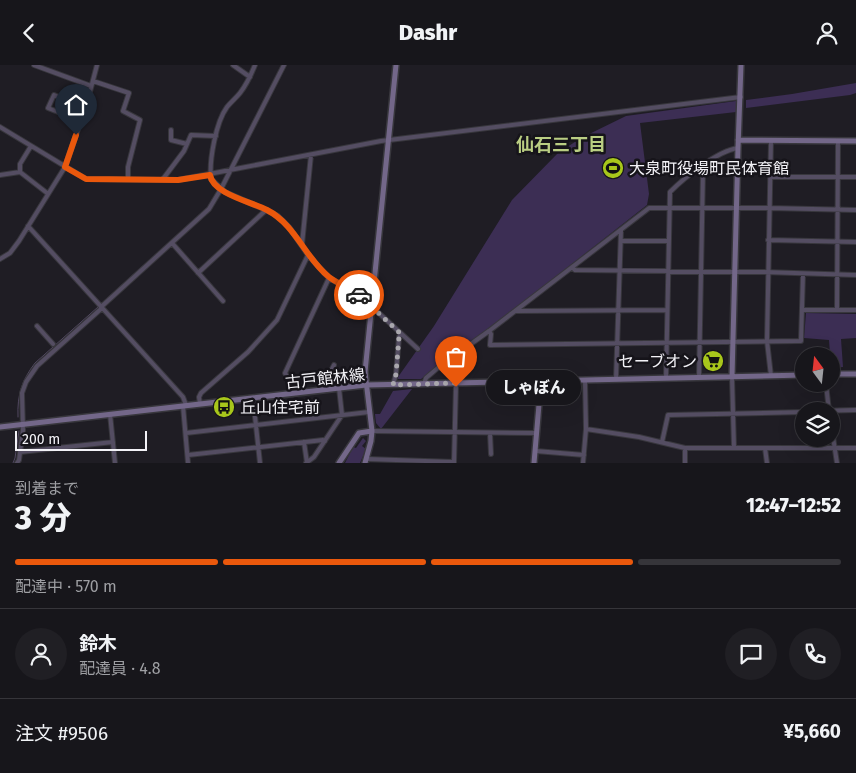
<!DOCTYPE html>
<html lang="ja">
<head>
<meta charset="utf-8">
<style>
	:root { --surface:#17161b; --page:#201f24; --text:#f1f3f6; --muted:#9e9fa3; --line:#36353a; --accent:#ea580c }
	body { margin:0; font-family:"Fira Sans","Noto Sans JP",sans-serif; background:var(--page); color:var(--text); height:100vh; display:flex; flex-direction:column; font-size:19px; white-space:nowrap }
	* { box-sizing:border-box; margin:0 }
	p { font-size:16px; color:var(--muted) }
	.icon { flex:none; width:28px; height:28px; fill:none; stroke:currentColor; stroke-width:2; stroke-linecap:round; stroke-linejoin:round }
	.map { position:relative; height:398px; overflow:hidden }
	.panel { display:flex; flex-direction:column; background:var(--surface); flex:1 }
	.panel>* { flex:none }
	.needle { width:32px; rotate:345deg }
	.tools { position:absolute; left:795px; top:282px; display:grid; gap:10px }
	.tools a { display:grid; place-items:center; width:45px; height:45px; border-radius:50%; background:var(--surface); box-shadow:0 5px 20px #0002,0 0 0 1px var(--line); font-size:25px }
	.scale { position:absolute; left:15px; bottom:12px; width:132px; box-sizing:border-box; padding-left:5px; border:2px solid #f3f2f7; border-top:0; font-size:14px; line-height:18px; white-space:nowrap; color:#f3f2f7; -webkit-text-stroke:4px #16141a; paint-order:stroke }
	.pin { position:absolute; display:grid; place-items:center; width:42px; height:42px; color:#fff; margin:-51px -21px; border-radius:50% 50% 50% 0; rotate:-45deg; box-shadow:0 0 5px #0007 }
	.pin .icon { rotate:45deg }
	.courier { position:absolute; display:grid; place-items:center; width:50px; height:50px; margin:-25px; border:4px solid #ea580c; border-radius:50%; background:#fff; color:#222; box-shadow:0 1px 6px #0007 }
	.bubble { position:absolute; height:35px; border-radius:18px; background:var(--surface); box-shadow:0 5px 20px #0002,0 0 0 1px var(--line); font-size:16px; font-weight:800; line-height:35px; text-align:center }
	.overview em { font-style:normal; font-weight:800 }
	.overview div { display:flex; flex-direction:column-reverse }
	.overview { display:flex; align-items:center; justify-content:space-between; height:85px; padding:0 15px }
	h1 { font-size:32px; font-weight:800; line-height:38px }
	.bar { display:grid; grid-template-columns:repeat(4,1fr); gap:8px 5px; align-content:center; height:60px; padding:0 15px }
	.bar i { height:6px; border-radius:4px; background:var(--line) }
	.bar .selected { background:var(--accent) }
	.bar p { grid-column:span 4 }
	.line { display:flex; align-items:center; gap:12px; padding:0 15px; border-top:1px solid var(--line) }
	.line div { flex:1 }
	.round { display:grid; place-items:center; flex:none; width:52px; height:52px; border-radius:26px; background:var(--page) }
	header { display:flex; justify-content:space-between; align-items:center; height:65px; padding:0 15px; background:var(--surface); font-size:22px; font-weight:800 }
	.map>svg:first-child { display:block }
	.green { fill:#3c2e54 }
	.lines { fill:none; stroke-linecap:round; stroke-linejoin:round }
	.stream { stroke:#524961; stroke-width:1 }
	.street-casing { stroke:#38373d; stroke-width:6 }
	.secondary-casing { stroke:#38373d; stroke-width:8 }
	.street { stroke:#544d62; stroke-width:4 }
	.secondary { stroke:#736789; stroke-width:5 }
	.done { stroke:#a9a7ad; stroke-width:5; stroke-dasharray:0 9 }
	.route { stroke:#ea580c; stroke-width:6 }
	.labels { text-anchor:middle; stroke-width:5; stroke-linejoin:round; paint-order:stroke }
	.poi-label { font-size:16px; fill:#f3f2f7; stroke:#16141a; text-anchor:start }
	.street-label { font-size:16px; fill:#f3f2f7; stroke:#16141a }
	.neighbourhood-label { font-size:18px; font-weight:bold; fill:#bace83; stroke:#16141a }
</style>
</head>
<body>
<header><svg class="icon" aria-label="back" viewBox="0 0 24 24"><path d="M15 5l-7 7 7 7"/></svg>Dashr<svg class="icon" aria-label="person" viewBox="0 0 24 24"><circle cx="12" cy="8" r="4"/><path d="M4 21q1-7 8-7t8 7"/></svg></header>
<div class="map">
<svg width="856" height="398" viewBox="0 0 856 398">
	<rect width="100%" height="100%" fill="#1f1d24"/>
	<path class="green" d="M856,18v10l-6,2 -104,13v-8l46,-6z
		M736,36v11l-96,11 9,71 -2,11 -154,121 -72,53h-23v-2l36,-51 78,-126 46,-47 23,-15 45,-22z
		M806,248l50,1v24l-15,1 2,28 -12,1 -2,-28 -25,-2z
		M412,324l-31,40 -5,-6 -1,-9h5l13,-23z
		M363,373l3,3 -4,5 4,3 -6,14h-15l8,-16 3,1z"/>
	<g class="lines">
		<path class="stream" d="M179,169l29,-27 7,-12
			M136,207l22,-19
			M101,239l33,-30
			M18,352c-1,-22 4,-37 17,-54l63,-56
			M13,398l2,-5 4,-27"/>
		<g class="street-casing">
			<path id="street" d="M34,0l57,21
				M233,0l17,12
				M255,0c-4,10 -8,19 -15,28 -4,5 -9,9 -13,14 -11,15 -18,53 -16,72l14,13 41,18 12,6 11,11 19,28 21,23 28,15 61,56
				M93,16l36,12 -6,18 17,9 -12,47v12
				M81,56l-33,-13 6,-13 32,13
				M0,62l86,52 92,1 203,-39 360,-44
				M171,65v10l16,4
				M20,107v-8l11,-18
				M0,110l20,-3 27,21
				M770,112h86
				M163,114l21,-28 7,-16 25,1
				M28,161l155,171 3,8
				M768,175l88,2
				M621,176h47
				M172,178l51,58
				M302,179l9,-89
				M0,194l10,-6 9,-12 46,-74 22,-64 10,-38
				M572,202l3,3 189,2 92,3
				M198,208l68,-63
				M101,242l108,-98 12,-20 63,-124
				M802,245h54
				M837,245l1,-169
				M515,246l152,-1
				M37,261l16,18
				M489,266l2,3 -1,11 311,-4 2,-67
				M440,301l16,17 -2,80
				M771,311l-4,-35 4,-201
				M699,312l4,-206 -2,-4
				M732,312l2,71
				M666,313l4,-186c14,-14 47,-41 68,-44
				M616,314l5,-149
				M424,319l2,-6 14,-12 49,-35 160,-123h120l87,2
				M826,319l3,27
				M393,320l3,-11 3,-37 2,-3
				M327,325v-11l7,-14
				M302,327l-2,-7 -13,-8 -2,-4 44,-95
				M253,333l7,65
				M200,339l-1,-7 2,-4 47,-41 29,-32 31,-65
				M183,341l5,57
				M817,346l39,-1
				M110,349l5,49
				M831,359l6,39
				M586,364l53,8 46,11h171
				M372,366l165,2
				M186,368l183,-21
				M490,368l1,21
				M304,377l3,21
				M662,377l6,-27 136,-3
				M685,383v15
				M765,383l2,15
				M536,386l48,4
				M20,387l93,-10
				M188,390l135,-15 2,1
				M367,394l87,3
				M17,398l2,-3 4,-30 -1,-37 4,-11 11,-16 65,-58
				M306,398l8,-6 28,-42 -3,-27
				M583,398l3,-34 -1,-49"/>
		</g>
		<g class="secondary-casing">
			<path id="secondary" d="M738,75l118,1
				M831,309h25
				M732,312l6,-229 3,-83
				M0,362l366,-42 438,-10
				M339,398l20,-30 13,-2
				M365,398l6,-22 1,-10 -7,-59 31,-307
				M534,398l7,-82"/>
		</g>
		<use href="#street" class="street"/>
		<use href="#secondary" class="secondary"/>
	</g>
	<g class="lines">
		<path class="done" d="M359,230l42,39 -2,3 -3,37 -3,11 63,-2v4"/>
		<path class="route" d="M76,70l-11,32 21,12 92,1 32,-5c3,19 42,27 57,35 29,15 38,48 62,67 9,7 21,11 30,18"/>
	</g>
	<defs>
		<g id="stadium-disc" transform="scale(1.125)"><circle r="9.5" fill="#a8c71b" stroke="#16141a"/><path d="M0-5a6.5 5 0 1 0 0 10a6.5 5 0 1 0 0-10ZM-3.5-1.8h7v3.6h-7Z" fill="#111"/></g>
		<g id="supermarket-disc" transform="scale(1.125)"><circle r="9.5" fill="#a8c71b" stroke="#16141a"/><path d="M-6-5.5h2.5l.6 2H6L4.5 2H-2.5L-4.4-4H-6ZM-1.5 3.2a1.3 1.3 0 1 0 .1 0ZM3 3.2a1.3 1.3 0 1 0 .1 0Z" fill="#111"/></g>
		<g id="bus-disc" transform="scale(1.125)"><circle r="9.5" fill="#a8c71b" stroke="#16141a"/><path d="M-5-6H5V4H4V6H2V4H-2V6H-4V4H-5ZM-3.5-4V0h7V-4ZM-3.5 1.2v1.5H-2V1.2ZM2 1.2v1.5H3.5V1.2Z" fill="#111"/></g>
	</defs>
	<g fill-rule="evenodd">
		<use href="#stadium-disc" x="613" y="103"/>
		<use href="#supermarket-disc" x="713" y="296"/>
		<use href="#bus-disc" x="224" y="342"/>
	</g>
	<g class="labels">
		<g class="poi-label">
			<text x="629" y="109">大泉町役場町民体育館</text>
			<text x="697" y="302" text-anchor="end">セーブオン</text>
			<text x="240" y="348">丘山住宅前</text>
		</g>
		<g class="street-label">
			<text transform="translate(325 313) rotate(-6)" y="6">古戸館林線</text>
		</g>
		<g class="neighbourhood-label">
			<text x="561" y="86">仙石三丁目</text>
		</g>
	</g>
</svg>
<div class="tools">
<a><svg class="needle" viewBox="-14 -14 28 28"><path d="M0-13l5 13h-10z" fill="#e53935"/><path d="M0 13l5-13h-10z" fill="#9e9fa3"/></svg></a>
<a><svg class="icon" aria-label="layers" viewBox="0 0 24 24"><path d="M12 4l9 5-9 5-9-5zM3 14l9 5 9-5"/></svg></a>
</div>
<div class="scale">200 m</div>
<div class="pin" style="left:456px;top:322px;background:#ea580c"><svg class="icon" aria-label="bag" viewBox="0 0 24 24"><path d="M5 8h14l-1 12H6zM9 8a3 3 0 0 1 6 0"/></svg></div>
<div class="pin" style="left:76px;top:70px;background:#1f2937"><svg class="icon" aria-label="home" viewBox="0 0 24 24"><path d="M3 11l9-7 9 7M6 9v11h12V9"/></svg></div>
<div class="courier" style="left:359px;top:230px"><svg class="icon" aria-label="car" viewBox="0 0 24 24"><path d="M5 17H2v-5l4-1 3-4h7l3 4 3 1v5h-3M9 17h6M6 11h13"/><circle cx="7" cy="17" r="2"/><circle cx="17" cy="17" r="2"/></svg></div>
<div class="bubble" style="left:486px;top:305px;width:95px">しゃぼん</div>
</div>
<section class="panel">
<div class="overview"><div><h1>3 分</h1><p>到着まで</p></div><em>12:47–12:52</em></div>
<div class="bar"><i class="selected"></i><i class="selected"></i><i class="selected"></i><i></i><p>配達中 · 570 m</p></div>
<div class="line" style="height:90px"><a class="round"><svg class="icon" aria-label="person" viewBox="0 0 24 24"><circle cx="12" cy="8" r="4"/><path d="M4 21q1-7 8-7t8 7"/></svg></a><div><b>鈴木</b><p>配達員 · 4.8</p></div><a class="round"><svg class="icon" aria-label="chat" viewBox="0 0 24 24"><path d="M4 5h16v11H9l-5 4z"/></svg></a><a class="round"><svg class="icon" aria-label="phone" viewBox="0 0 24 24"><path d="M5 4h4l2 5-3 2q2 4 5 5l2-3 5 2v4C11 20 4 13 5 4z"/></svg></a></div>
<div class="line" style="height:65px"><div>注文 #9506</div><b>¥5,660</b></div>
</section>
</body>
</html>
